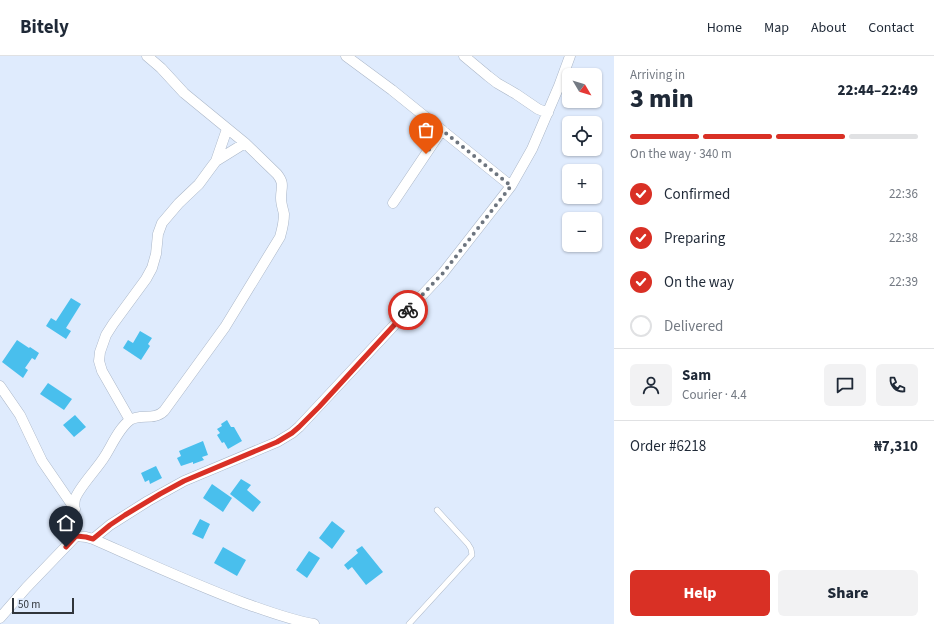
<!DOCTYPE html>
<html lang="en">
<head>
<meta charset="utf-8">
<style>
	:root { --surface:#fff; --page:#f2f2f3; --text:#1f2937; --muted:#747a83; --line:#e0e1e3; --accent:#d93025 }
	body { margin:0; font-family:"Source Sans 3",sans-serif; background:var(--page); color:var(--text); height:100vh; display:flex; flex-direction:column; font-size:15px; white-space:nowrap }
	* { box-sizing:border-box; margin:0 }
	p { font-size:13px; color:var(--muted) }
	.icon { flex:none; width:22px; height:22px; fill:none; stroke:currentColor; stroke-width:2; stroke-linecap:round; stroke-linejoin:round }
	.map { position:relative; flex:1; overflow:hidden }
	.panel { display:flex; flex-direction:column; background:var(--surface); width:320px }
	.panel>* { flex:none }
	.needle { width:26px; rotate:128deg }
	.controls { position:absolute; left:562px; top:12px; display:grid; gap:8px }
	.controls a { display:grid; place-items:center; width:40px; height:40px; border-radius:6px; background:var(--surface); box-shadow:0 1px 3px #0004; font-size:20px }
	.scale { position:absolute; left:12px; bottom:10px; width:62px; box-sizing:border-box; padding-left:4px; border:2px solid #30353b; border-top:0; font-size:11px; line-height:14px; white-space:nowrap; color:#30353b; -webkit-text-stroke:3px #dfebfd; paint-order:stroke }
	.pin { position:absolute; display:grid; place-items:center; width:34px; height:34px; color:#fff; margin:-41px -17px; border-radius:50% 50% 50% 0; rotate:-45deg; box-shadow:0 0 4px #0007 }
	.pin .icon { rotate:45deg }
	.courier { position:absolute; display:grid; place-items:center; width:40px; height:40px; margin:-20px; border:3px solid #d93025; border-radius:50%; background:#fff; color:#222; box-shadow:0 1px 5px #0007 }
	.summary em { font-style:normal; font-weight:800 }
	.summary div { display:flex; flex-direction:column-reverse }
	.summary { display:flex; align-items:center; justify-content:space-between; height:68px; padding:0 16px }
	h1 { font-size:26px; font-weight:800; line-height:30px }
	.bar { display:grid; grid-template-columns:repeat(4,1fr); gap:6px 4px; align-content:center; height:48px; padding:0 16px }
	.bar i { height:5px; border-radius:3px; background:var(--line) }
	.bar .active { background:var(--accent) }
	.bar p { grid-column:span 4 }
	.line { display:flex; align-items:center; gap:10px; padding:0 16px; border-top:1px solid var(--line) }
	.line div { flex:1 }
	.round { display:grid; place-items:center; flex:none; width:42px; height:42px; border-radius:6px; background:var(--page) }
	ol { padding:0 16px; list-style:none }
	li { display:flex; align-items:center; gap:12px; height:44px }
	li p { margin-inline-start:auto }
	li .icon { padding:4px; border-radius:50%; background:var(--accent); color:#fff; stroke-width:4 }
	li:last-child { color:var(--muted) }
	li i { width:22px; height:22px; border:2px solid var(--line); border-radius:50% }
	.action { display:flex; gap:8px; margin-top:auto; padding:8px 16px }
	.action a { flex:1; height:46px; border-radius:6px; background:var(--accent); color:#fff; font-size:16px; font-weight:800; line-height:46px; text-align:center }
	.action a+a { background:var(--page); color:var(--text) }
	header { display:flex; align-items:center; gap:24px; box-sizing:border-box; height:56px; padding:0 20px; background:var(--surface); border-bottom:1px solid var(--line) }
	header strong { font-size:19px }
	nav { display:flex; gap:22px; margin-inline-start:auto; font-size:14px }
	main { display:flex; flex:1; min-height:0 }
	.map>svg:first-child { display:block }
	.building { fill:#49bfed }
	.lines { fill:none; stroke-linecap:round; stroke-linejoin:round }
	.lane-casing { stroke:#abb7c8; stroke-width:6 }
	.street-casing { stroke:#abb7c8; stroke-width:11 }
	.lane { stroke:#fff; stroke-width:5 }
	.street { stroke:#fff; stroke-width:10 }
	.done { stroke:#6d757f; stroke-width:4; stroke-dasharray:0 7.2 }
	.route { stroke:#d93025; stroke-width:5 }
</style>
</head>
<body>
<header>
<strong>Bitely</strong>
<nav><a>Home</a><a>Map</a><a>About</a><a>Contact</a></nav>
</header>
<main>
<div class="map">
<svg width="614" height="568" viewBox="0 0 614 568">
	<rect width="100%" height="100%" fill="#dfebfd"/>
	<path class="building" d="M71,242l10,6 -15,24 5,3 -5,8 -20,-13 5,-8 5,3z
		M140,275l12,7 -4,6 2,2 -9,14 -18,-12 5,-8 5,3z
		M17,284l12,8 1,-1 9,6 -4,7 -3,-2 -7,10 3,2 -5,8 -21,-16z
		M48,327l24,16 -8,11 -24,-16z
		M75,359l11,12 -12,10 -11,-12z
		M227,364l4,7h3l8,14 -14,8 -4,-7 -2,1 -5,-8 3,-2 -3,-4 5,-3 -1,-2z
		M203,385l5,14 -6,2 2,3 -11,4v-2l-12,4 -4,-8 4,-2 -2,-5z
		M156,410l6,12 -12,6 -1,-4 -4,2 -4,-9z
		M241,423l10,6 -4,5 14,12 -8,10 -23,-18z
		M212,428l20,14 -9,14 -20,-14z
		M200,463l10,5 -7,15 -11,-5z
		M332,465l13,10 -13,18 -13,-11z
		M362,490l21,26 -17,13 -14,-18 -4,3 -4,-5 14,-12 -2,-3z
		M223,491l23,13 -9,16 -23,-13z
		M309,495l11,7 -13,20 -11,-8z"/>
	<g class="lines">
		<g class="lane-casing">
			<path id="lane" d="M409,568l63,-69 -1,-6 -3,-5 -31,-34"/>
		</g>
		<g class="street-casing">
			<path id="street" d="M346,0l46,34 119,96
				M464,0l24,20 9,7 19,11 22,15 10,4
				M216,105l29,-18
				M393,147l49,-73
				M0,330l20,29 22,46 33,48
				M130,364l-28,-49 -3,-10 1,-9 6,-17 7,-11 33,-45 6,-11 4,-14 2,-20 4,-11 17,-20 20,-19 11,-15 6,-8 11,-32
				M76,480c-1,-9 -3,-28 -1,-37 4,-12 23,-31 30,-43 7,-11 14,-28 25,-36 10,-7 24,1 34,-9l61,-84 55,-90c2,-7 4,-15 4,-23 -1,-5 -3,-10 -3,-16 0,-11 4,-14 -4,-24l-32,-31 -61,-50 -23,-25 -14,-12
				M93,483l17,-14 38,-24 36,-20 93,-39 15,-9 7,-6 144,-154 68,-87 21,-37 27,-63 11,-30
				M0,562l26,-30 50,-52 10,1 7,2c50,22 100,45 151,64 23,8 46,17 70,21"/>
		</g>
		<use href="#lane" class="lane"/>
		<use href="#street" class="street"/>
	</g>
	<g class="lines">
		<path class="done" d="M408,254l35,-37 68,-87 -69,-56 -16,24"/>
		<path class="route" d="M66,491l10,-11 10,1 7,2 17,-14 15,-10 35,-21 24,-13 93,-39 15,-9 7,-6 20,-20 89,-97"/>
	</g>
</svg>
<div class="controls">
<a><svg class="needle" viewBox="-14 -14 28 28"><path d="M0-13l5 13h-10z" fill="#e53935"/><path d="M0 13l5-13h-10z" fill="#747a83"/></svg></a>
<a><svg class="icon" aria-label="locate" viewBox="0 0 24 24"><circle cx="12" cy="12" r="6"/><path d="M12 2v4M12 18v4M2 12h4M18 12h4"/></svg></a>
<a>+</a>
<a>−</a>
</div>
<div class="scale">50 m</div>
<div class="pin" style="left:426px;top:98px;background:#ea580c"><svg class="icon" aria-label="bag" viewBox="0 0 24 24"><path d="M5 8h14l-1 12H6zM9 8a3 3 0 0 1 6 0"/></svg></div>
<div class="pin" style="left:66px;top:491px;background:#1f2937"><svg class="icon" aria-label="home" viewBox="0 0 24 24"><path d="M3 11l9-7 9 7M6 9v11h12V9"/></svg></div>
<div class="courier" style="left:408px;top:254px"><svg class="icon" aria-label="bike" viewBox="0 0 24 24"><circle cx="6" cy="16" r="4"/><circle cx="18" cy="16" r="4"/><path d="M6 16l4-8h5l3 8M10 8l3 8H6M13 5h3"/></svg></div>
</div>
<section class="panel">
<div class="summary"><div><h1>3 min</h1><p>Arriving in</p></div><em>22:44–22:49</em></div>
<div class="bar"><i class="active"></i><i class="active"></i><i class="active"></i><i></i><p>On the way · 340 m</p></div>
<ol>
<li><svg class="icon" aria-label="check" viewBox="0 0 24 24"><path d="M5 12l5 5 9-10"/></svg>Confirmed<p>22:36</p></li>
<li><svg class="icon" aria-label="check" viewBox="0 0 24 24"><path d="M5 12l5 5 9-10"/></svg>Preparing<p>22:38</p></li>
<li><svg class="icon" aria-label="check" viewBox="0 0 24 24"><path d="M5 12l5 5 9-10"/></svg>On the way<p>22:39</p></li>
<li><i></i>Delivered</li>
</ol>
<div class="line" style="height:72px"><a class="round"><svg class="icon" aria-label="person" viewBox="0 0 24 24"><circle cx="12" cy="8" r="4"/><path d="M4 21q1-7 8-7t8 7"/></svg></a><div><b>Sam</b><p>Courier · 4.4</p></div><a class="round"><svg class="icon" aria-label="chat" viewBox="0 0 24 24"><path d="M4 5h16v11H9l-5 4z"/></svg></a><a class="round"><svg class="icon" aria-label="phone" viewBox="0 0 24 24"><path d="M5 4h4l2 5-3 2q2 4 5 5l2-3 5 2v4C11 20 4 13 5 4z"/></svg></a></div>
<div class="line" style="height:52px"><div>Order #6218</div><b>₦7,310</b></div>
<div class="action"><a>Help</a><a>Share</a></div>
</section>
</main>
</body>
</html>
